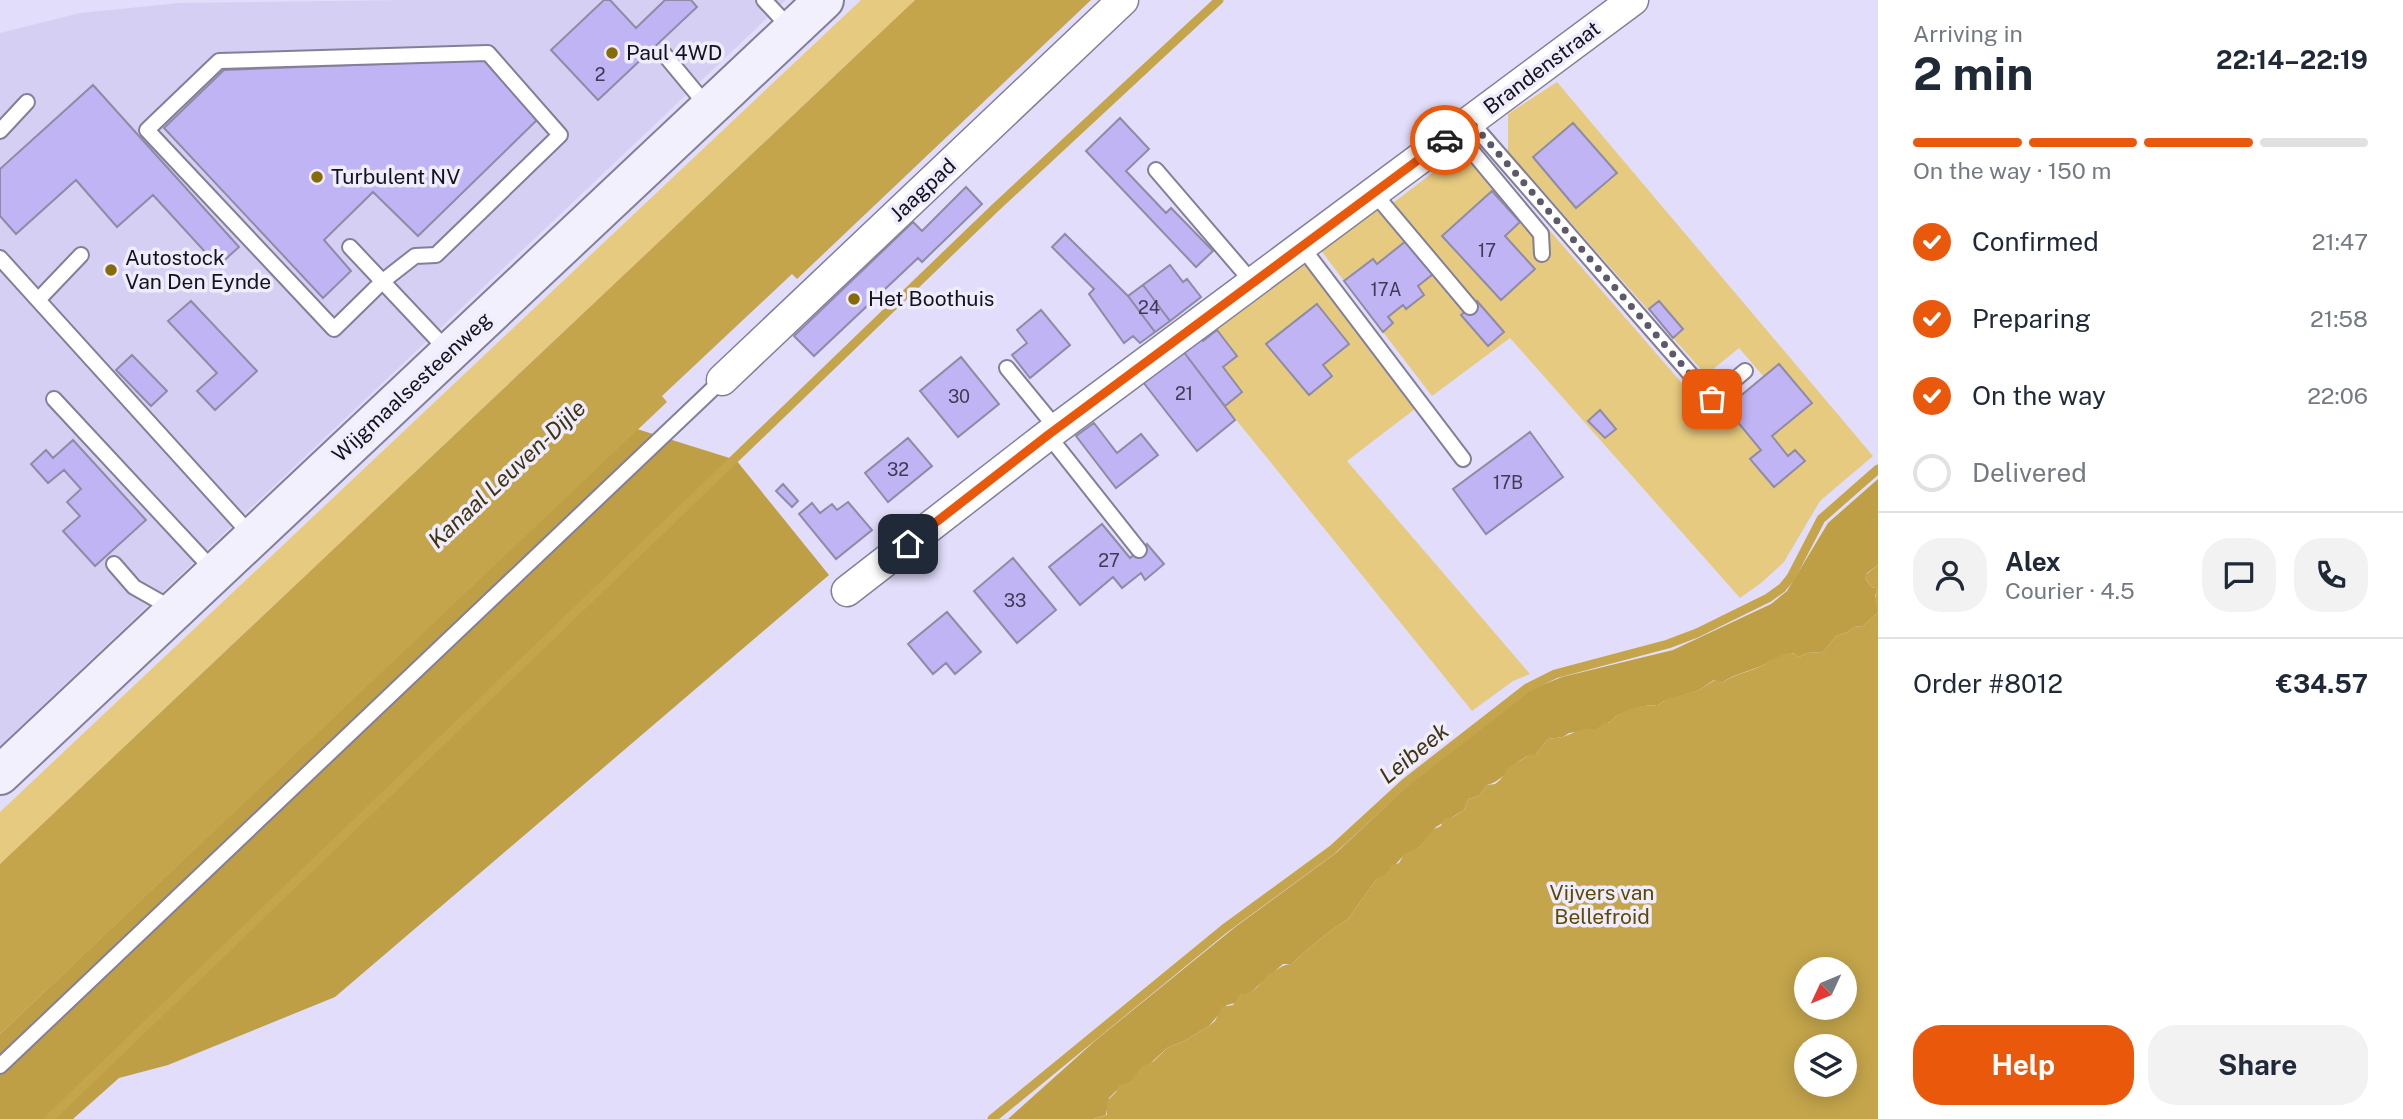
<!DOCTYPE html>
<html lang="en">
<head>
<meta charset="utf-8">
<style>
	:root { --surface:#fff; --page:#f2f2f3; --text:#1f2937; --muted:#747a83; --line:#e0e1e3; --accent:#ea580c }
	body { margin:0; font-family:"Public Sans",sans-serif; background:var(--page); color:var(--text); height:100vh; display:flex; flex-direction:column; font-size:26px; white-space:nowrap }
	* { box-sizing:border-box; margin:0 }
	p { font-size:23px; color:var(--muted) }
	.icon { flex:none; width:38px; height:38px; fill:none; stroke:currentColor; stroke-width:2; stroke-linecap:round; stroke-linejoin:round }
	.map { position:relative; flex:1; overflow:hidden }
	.side { display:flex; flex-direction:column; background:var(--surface); width:525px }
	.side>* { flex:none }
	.needle { width:46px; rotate:226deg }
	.controls { position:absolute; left:1794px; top:957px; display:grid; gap:14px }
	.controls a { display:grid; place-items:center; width:63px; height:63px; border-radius:50%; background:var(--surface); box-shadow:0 4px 18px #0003; font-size:35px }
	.pin { position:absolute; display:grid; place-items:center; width:60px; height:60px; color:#fff; margin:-30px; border-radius:14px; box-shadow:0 4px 10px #0006 }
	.courier { position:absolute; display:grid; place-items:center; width:70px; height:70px; margin:-35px; border:5px solid #ea580c; border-radius:50%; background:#fff; color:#222; box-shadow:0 2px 9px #0007 }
	.summary em { font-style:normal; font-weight:700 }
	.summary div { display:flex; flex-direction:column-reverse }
	.summary { display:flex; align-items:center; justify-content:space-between; height:119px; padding:0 35px }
	h1 { font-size:46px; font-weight:700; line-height:52px }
	.bar { display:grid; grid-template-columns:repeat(4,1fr); gap:10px 7px; align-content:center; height:84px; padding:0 35px }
	.bar i { height:9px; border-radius:5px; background:var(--line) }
	.bar .active { background:var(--accent) }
	.bar p { grid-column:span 4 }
	.line { display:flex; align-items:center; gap:18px; padding:0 35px; border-top:2px solid var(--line) }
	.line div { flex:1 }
	.round { display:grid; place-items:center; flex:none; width:74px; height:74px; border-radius:28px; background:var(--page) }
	ol { padding:0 35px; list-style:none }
	li { display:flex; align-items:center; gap:21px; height:77px }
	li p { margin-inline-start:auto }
	li .icon { padding:7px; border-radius:50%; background:var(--accent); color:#fff; stroke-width:4 }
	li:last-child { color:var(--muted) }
	li i { width:38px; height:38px; border:4px solid var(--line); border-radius:50% }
	.cta { display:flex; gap:14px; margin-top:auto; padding:14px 35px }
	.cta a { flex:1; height:80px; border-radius:28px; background:var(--accent); color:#fff; font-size:28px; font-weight:700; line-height:80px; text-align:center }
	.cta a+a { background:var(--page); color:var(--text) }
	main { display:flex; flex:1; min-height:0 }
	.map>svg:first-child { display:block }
	.built { fill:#d5d0f3 }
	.green { fill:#e6ca7f }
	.forest { fill:#be9f45 }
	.water { fill:#c4a54b; fill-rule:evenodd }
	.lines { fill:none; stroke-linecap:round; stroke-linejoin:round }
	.stream { stroke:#c4a54b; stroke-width:9 }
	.building { fill:#c0b4f5; stroke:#8f8ba5; stroke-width:2 }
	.lane-casing { stroke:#847f99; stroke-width:18 }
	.street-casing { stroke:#847f99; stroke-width:33 }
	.secondary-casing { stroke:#847f99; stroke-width:42 }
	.lane { stroke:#fff; stroke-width:14 }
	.street { stroke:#fff; stroke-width:30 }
	.secondary { stroke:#f2f0fd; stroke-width:38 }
	.done { stroke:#5c5a6a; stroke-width:7; stroke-dasharray:0 12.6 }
	.route { stroke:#ea580c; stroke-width:9 }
	.poi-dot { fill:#876b08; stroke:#efecfe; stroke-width:2.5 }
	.labels { text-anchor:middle; stroke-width:7; stroke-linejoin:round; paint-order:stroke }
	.number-label { font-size:18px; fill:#3f3b52 }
	.poi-label { font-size:21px; fill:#14131c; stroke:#efecfe; text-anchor:start }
	.street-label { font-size:21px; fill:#14131c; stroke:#efecfe }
	.park-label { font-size:21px; fill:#5f4900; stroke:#efecfe }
	.water-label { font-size:23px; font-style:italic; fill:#41340d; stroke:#efecfe }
</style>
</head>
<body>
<main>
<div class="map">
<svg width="1878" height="1119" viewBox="0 0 1878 1119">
	<rect width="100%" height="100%" fill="#e2ddfa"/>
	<path class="built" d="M406,0h380l-786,746v-713l80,-20 99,-10z"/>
	<path class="green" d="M861,0h54l-915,864v-52z
		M1557,82l316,374 -53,45 -36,61 -23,21 -21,15 -230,-260 -78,58 -49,-64 10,-8 -5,-7 15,-12 3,4 18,-14 -6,-9 -12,-45 -29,23 -4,-5 -29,22 -24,-32 69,-49 4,3 80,-61 240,277 13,-11 35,42 -10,9 23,28 31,-26 -9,-11 -8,6 -16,-20 40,-34 -33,-38 -15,13 -25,-29 -33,27 -198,-223v-38z
		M1301,260l114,149 -68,52 183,213 -17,7 -41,30 -247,-305 17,-14 -19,-25 13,-11 -33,-15 -3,-3z"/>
	<path class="forest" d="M637,429l99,31 93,115 -494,422 -167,68 -49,13 -46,41h-73v-85z
		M1878,479v86l-11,8 -2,5 6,9 5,1 1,4 -2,4 3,16 -15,14 -9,1 -6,5 -12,4 -13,16 -16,1 -8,4 -6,-4c-11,2 -19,6 -28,11 -13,7 -30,9 -43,19l-8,-3 -15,10 -35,11 -7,5c-15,-2 -25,3 -39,9 -7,4 -6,8 -14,9l-6,5 -29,4 -6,4 -15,2 -12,15c-23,3 -30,27 -49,31l-8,11 -11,3 -4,11 -28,17 -16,20 -16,8 -18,20 -10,5 -29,40c-7,2 -51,38 -55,44h-9l-34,30h-8l-6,9 -8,2 -18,21 -25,15 -17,7 -38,35 -12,7 -8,8 -3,17 -13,4h-85l88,-79 138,-112 102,-75 78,-73 116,-90 32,-13 111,-27 98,-46 16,-13 41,-68z"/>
	<path class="water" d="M915,0h176l-294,279 -5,-5 -130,122 5,6 -667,632v-170z
		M1878,565v554h-785l14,-4v-14l9,-9 2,-7 11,-2 14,-17 11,-5 13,-13 17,-7 25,-15 6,-5 7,-14 11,-2 8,-11c13,0 21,-11 27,-20 10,-3 13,-10 24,-10 4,-6 48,-42 55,-44l29,-40 13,-8 1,-6 9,-3 5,-9 16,-7 12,-17 9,-4 3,-8 9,-1 11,-7 4,-11 11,-3 8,-11 8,-1 5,-4 8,-12 23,-14h5l12,-15 15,-2 20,-8h15l6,-6h5c11,-13 31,-19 48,-17l10,-7 32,-9 16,-10 7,3c12,-9 28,-11 41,-18 8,-4 17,-11 26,-12 5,0 6,1 10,4l8,-4 16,-1 13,-16 12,-4 6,-5 9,-1 15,-14 -4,-11 3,-9 -1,-4 -5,-1 -7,-11zM1806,970h38v38h-38zM1844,1046v39h-38v-39z"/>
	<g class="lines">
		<path class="stream" d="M49,1119l946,-911 224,-208
			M992,1119l232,-190 108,-79 73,-67 122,-95 28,-14 113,-30 29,-11 71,-35 14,-10 9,-11 30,-58 57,-50"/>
	</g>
	<path class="building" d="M604,0h6l26,28 29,-28h26l6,7 -99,93 -47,-50z
		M487,60l52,58 -121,118 -45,-44 -49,48 27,31 -28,27 -159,-170 60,-58z
		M93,85l146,162 -21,19 -65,-71 -36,32 -41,-47 -60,54 -16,-18v-47z
		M1120,118l29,31 -23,22 40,42 5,-5 42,43 -17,16 -110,-116z
		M1573,123l44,50 -41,35 -43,-51z
		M966,187l16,17 -60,58 -4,-4 -104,98 -20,-20 119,-114 9,9z
		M1492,191l28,31 -15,14 30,33 -34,31 -59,-64z
		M1065,234l63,62 27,36 -15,11 -7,-7 -9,7 -35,-49 5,-5 -42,-42z
		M1406,241l27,33 -15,12 6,9 -18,14 -3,-4 -15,12 5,6 -10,9 -39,-51 29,-22 4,5z
		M1170,265l13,17 4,-3 14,18 -31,24 -27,-36z
		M1143,285l27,36 -15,11 -27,-36z
		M191,301l66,70 -42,39 -18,-19 20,-18 -49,-52z
		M1477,301l27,31 -16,14 -27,-31z
		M1659,301l24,28 -10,9 -24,-29z
		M1317,304l32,40 -26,21 9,11 -23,19 -43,-51z
		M1041,310l29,35 -40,33 -18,-23 15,-12 -10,-13z
		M1217,330l20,26 -14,11 19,25 -17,14 -42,-55 17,-13 3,3z
		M1183,351l52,69 -38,31 -54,-69z
		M132,355l35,36 -16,15 -35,-36z
		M961,357l38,47 -41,33 -38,-46z
		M1779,364l33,39 -40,33 16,20 7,-6 10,11 -31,26 -24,-28 11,-9 -35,-42z
		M1600,410l16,19 -11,9 -17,-17z
		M1094,423l23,30 24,-19 17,21 -42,33 -40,-52z
		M1530,432l33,45 -77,57 -33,-45z
		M908,438l24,28 -44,36 -23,-29z
		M73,440l73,80 -51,46 -32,-35 17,-15 -13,-14 14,-13 -17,-19 -16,13 -17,-19 15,-14 7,8z
		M783,484l15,17 -6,6 -16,-16z
		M848,502l24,28 -36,29 -37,-45 13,-11 8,10 12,-9 5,6z
		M1102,524l28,34 17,-14 17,20 -19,16 -4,-7 -19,15 -9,-11 -33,28 -31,-38z
		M1013,558l43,52 -39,33 -43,-52z
		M947,612l34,40 -26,22 -9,-11 -13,11 -25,-30z"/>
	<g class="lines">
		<g class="lane-casing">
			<path id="lane" d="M764,0l27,29
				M488,53l72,82 -124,120 -21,1 -32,25 -49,48 -187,-199 72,-69z
				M664,54l44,53
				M1470,121l242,278 33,-28
				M0,131l27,-29
				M1456,132l85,102 1,20
				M1156,170l97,113
				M1374,193l96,114
				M350,247l98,104
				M1302,247l161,212
				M81,255l-43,45 214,236
				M0,258l38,42
				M1007,368l50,61
				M54,399l160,172
				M1048,435l91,115
				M114,564l20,23 39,22
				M0,1066l722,-686"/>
		</g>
		<g class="street-casing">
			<path id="street" d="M722,380l401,-380
				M847,591l201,-156 585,-435"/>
		</g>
		<g class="secondary-casing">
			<path id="secondary" d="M0,775l824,-775"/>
		</g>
		<use href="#lane" class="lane"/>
		<use href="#street" class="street"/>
		<use href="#secondary" class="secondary"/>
	</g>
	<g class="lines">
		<path class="done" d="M1445,140l25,-19 242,278"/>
		<path class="route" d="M908,544l140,-109 397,-295"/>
	</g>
	<g class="poi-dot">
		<circle cx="612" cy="53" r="7"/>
		<circle cx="317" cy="177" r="7"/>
		<circle cx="111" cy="270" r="7"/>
		<circle cx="854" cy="299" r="7"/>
	</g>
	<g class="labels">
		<g class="number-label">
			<text x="600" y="81">2</text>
			<text x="1487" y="257">17</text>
			<text x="1386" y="296">17A</text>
			<text x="1149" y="314">24</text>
			<text x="1184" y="400">21</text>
			<text x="959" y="403">30</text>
			<text x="898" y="476">32</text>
			<text x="1508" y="489">17B</text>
			<text x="1109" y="567">27</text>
			<text x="1015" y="607">33</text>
		</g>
		<g class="poi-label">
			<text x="626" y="60">Paul 4WD</text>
			<text x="331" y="184">Turbulent NV</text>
			<text x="125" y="265">Autostock<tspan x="125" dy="24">Van Den Eynde</tspan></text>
			<text x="868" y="306">Het Boothuis</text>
		</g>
		<g class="street-label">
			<text transform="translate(1542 68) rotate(-37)" y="7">Brandenstraat</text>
			<text transform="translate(923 190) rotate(-43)" y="7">Jaagpad</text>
			<text transform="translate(412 387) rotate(-43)" y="7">Wijgmaalsesteenweg</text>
		</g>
		<g class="park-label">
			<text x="1602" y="900">Vijvers van<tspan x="1602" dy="24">Bellefroid</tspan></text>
		</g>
		<g class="water-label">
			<text transform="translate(507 474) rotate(-43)" y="8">Kanaal Leuven-Dijle</text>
			<text transform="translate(1414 753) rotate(-39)" y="8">Leibeek</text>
		</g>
	</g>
</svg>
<div class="controls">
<a><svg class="needle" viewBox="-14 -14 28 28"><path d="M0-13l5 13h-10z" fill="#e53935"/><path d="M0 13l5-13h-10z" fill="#747a83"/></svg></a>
<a><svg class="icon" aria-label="layers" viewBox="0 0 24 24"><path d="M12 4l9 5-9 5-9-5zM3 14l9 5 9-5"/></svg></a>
</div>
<div class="pin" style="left:1712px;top:399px;background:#ea580c"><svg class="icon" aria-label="bag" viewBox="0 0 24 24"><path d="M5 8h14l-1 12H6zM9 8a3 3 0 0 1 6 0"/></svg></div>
<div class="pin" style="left:908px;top:544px;background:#1f2937"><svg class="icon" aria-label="home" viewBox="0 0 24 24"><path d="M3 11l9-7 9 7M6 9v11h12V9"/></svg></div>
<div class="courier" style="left:1445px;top:140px"><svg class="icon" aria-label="car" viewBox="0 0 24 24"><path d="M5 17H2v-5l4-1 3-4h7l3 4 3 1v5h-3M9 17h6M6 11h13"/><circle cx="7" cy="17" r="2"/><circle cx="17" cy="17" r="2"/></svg></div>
</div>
<section class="side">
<div class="summary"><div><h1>2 min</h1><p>Arriving in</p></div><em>22:14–22:19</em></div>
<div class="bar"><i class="active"></i><i class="active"></i><i class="active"></i><i></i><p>On the way · 150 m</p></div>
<ol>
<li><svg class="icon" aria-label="check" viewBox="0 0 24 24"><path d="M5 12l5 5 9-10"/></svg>Confirmed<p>21:47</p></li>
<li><svg class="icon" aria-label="check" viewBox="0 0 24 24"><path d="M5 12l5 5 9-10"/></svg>Preparing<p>21:58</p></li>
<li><svg class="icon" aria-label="check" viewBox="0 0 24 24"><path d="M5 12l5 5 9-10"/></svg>On the way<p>22:06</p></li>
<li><i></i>Delivered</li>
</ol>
<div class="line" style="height:126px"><a class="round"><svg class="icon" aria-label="person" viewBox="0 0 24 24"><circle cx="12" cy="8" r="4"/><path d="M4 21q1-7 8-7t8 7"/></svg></a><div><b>Alex</b><p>Courier · 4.5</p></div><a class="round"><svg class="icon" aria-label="chat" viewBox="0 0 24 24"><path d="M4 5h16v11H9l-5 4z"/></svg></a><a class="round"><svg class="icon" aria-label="phone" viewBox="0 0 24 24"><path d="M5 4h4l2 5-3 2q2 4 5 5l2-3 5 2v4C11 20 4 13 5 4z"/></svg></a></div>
<div class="line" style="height:91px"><div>Order #8012</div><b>€34.57</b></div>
<div class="cta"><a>Help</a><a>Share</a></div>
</section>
</main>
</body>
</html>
